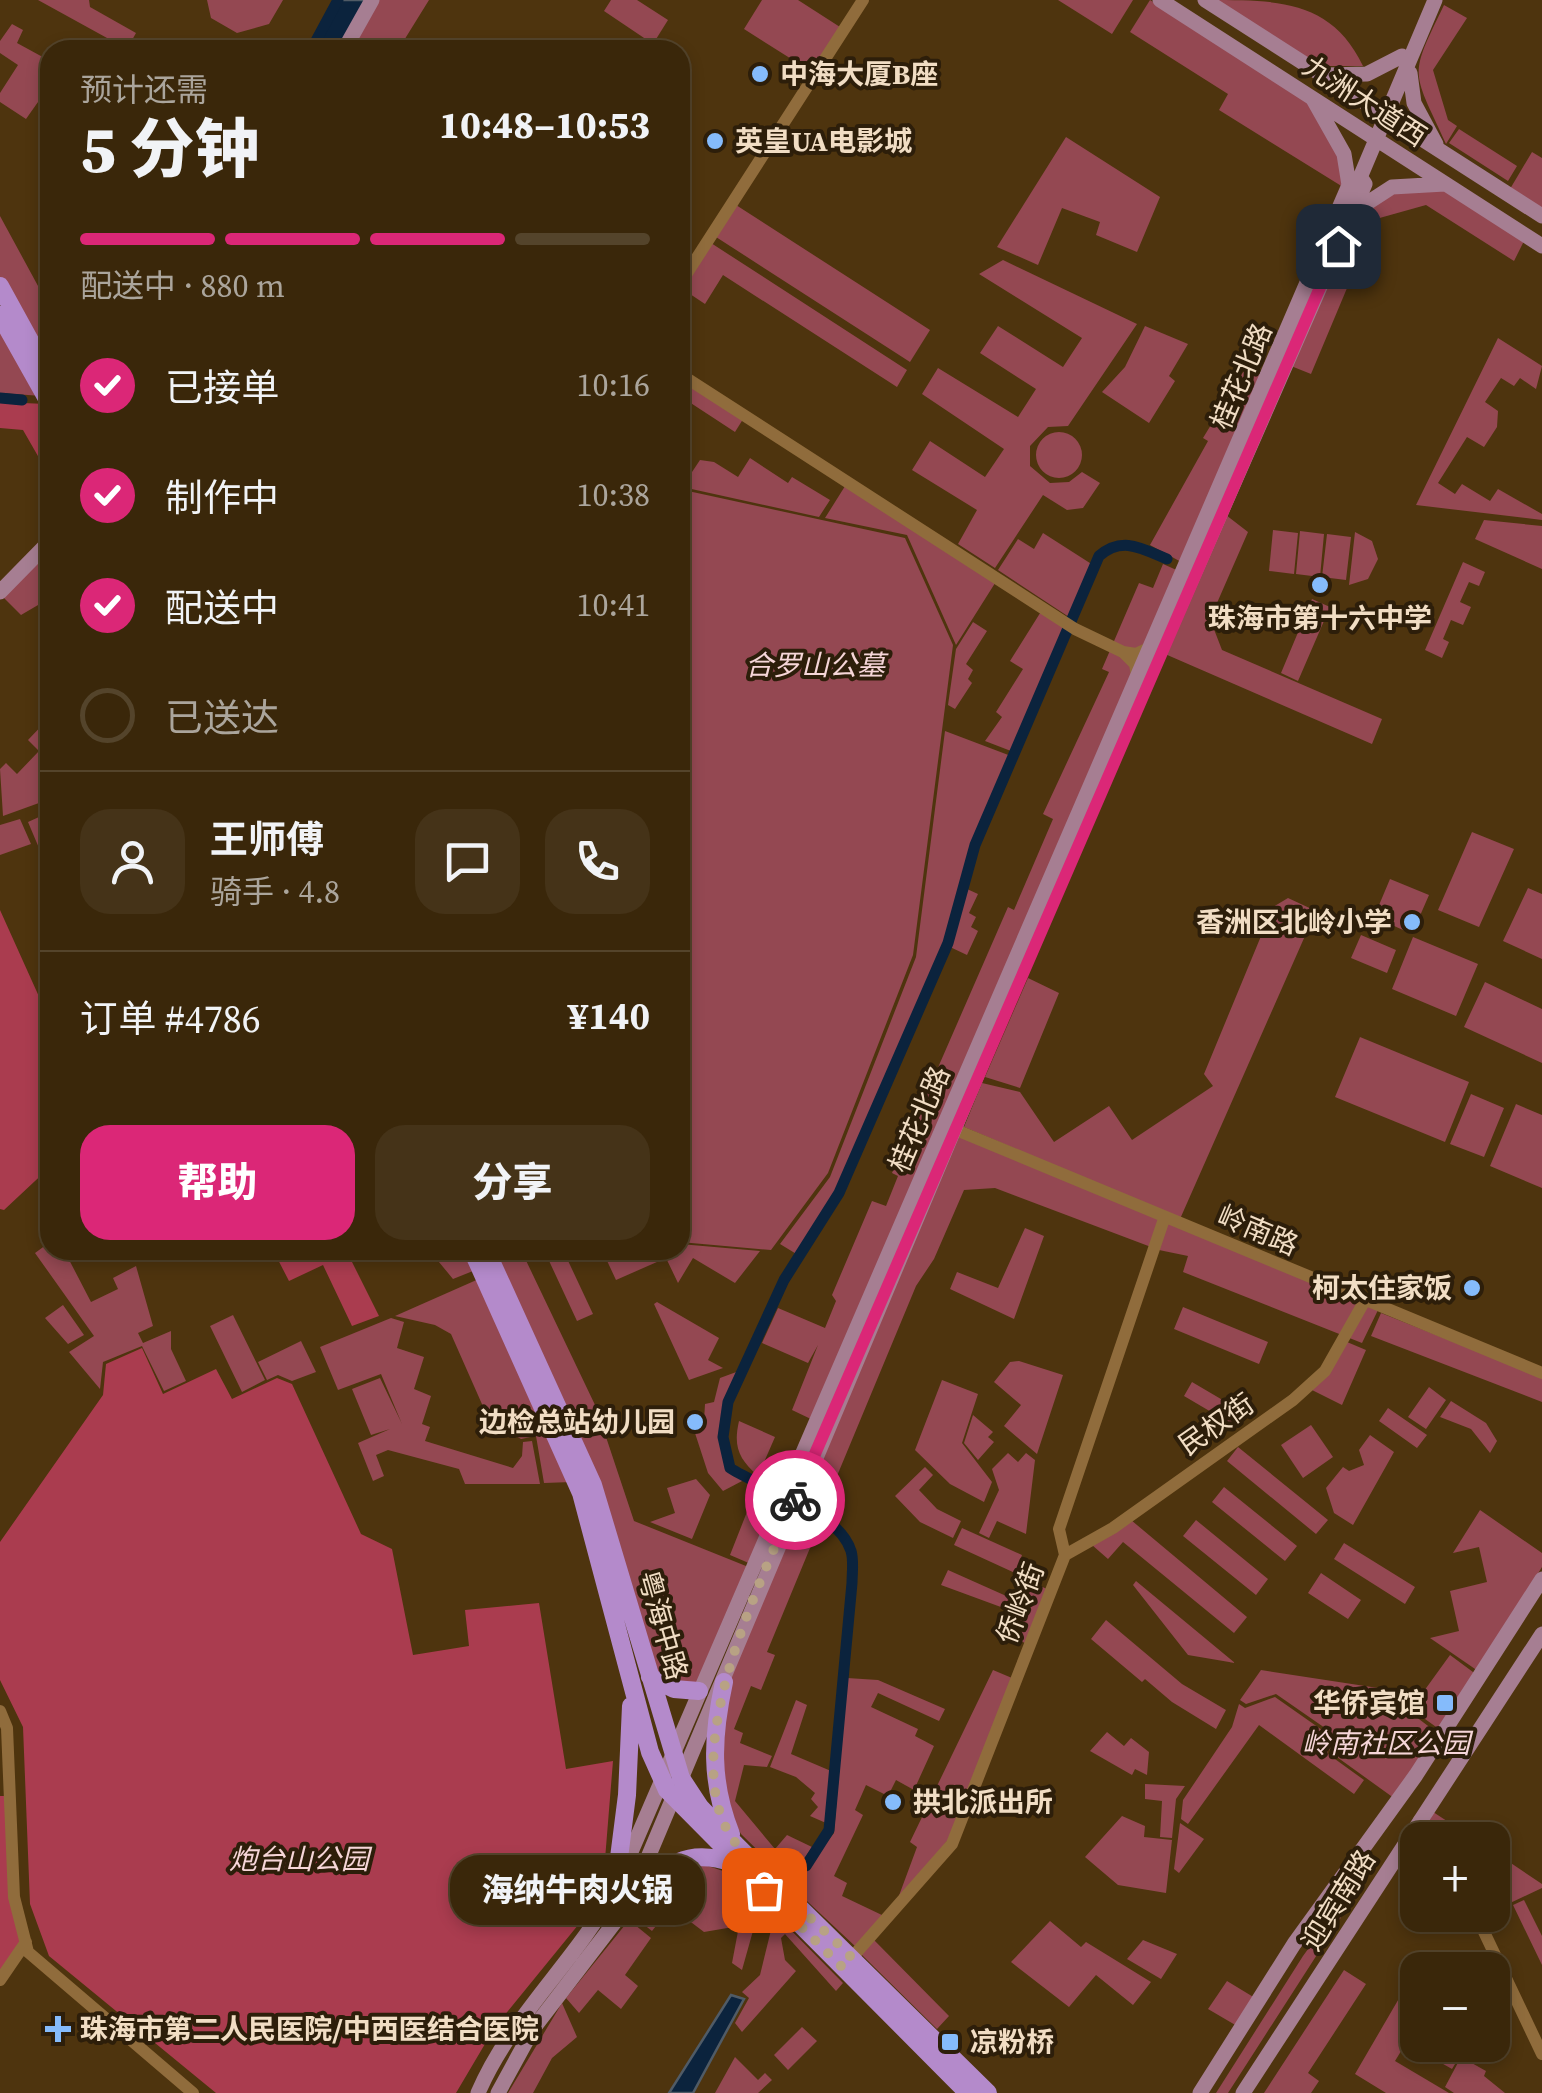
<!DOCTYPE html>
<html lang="zh">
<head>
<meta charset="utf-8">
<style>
	:root { --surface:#3a270a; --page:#453318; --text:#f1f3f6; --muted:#aba59c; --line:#54442b; --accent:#db2777 }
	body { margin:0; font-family:"Source Serif 4","Noto Sans SC",serif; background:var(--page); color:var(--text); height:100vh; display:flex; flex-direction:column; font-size:38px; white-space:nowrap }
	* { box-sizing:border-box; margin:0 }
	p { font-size:32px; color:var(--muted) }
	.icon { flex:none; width:55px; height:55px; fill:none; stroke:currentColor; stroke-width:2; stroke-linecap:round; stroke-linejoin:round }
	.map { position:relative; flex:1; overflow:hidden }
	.drawer { position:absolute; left:40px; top:40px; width:650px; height:1220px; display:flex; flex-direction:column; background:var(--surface); border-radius:30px; box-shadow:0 5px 15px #0003,0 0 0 2px var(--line) }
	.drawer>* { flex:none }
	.controls { position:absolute; left:1400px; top:1822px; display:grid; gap:20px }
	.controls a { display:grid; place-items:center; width:110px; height:110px; border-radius:20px; background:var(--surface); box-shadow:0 5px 15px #0003,0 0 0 2px var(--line); font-size:50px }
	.pin { position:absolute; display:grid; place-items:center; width:85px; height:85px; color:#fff; margin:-42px; border-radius:20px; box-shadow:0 5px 15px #0006 }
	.courier { position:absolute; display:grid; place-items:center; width:100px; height:100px; margin:-50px; border:8px solid #db2777; border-radius:50%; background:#fff; color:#222; box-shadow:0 2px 12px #0007 }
	.bubble { position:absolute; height:70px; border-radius:30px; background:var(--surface); box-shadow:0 5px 15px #0003,0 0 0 2px var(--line); font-size:32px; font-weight:800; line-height:70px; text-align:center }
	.headline em { font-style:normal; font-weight:800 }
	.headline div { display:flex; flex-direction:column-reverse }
	.headline { display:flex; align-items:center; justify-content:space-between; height:170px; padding:0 40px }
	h1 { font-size:65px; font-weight:800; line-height:75px }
	.bar { display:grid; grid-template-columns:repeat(4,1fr); gap:15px 10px; align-content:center; height:120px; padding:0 40px }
	.bar i { height:12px; border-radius:8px; background:var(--line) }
	.bar .selected { background:var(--accent) }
	.bar p { grid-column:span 4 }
	.line { display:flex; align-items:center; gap:25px; padding:0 40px; border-top:2px solid var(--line) }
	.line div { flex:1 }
	.round { display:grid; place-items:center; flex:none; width:105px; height:105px; border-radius:30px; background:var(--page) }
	ol { padding:0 40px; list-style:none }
	li { display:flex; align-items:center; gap:30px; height:110px }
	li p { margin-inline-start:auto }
	li .icon { padding:10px; border-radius:50%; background:var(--accent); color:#fff; stroke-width:4 }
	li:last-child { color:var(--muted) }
	li i { width:55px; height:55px; border:5px solid var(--line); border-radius:50% }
	.button { display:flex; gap:20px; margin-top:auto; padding:20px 40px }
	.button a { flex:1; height:115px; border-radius:30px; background:var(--accent); color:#fff; font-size:40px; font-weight:800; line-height:115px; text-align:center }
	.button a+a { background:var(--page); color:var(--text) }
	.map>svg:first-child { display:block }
	.green { fill:#944852 }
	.forest { fill:#aa3c4f }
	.water { fill:#0b233d; stroke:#505b66; stroke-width:2.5 }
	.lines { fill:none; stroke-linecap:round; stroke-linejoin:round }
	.canal { stroke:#0b233d; stroke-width:11 }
	.minor { stroke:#906c3c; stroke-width:12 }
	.major { stroke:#a67e92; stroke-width:15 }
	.highway { stroke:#b48acb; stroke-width:18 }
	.done { stroke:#b8a284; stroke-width:10; stroke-dasharray:0 18 }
	.route { stroke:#db2777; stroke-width:12 }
	.poi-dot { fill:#85bbfb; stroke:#2d1e0a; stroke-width:4 }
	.labels { text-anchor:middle; stroke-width:8; stroke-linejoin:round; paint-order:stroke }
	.poi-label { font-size:28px; font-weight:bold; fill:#f1ddc4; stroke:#2d1e0a; text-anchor:start }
	.street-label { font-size:28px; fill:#f1ddc4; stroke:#2d1e0a }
	.park-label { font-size:28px; font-style:italic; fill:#f6d6d8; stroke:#2d1e0a }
</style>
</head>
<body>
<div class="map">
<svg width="1542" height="2093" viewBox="0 0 1542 2093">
	<rect width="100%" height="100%" fill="#4e340e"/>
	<path class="green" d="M38,0h51l1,7 46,26 -9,16z
		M207,0h76l-14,24 -32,9 -26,-15z
		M378,0h51l-31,50h-48z
		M611,0h26l31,20 -15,24 -49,-33z
		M762,0h36l42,27 -28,45 -68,-43z
		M1058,0h75l-21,34z
		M1150,0l157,98 33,58 3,31 -124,-77 9,-16 -98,-62z
		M1210,0c67,0 122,0 153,66h-38l-4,5z
		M1444,5l23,13 -34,52 15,50 9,6 -11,18c-34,-75 -38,-65 -2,-139z
		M12,24l11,6 -6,13 33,18v24l-24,34 -26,-17v-9l18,-28 -18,-12v-12z
		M1459,129l58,37 -9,15 -59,-38z
		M1066,137l94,60 -23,55 -41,-17 4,-13 -38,-14 -24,57 -41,-18z
		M1532,152l10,6v53l-32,-22z
		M1446,186l80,51 -12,24 -88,-56 -50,14 -65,155 -20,-8 63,-151 39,-26z
		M736,205l194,125 -20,32 -194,-125z
		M0,216l50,92v67l-50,-93z
		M711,243l196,127 -10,17 -174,-112 -18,29 -24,-16z
		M1003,260l134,64 -69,102 -20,1 -18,19v20l20,17 19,-1 13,-10 18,11 -17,25 -16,2 -24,-15 -48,73 -37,-24 19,-34 -65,-40 18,-29 55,36 19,-28 -82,-55 16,-26 80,49 18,-28 -56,-36 18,-27 65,41 19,-29 -103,-64z
		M0,318l42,78 -42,-3z
		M1145,326l43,18 -19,32 6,5 -26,42 -47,-31 23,-25z
		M1498,338l44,28 -6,23 -16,-11 -6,8 -13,-8 -16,24 13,9 -1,16 -13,20 -17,-10 -29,46 17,11 7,-10 28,17 8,-12 44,25v6l-126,-15z
		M1245,369l20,7 -82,187 -33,-18 58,-104 -5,-3z
		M680,376l65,40 -10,16 -55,-36z
		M1036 455a23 23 0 1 1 46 0a23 23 0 1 1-46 0Z
		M750,458l38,25 4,-6 38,23 -11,17 -132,-29 -7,4v-27l12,7 8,-12 14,2 24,15z
		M847,483l150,97 -41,65 -49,-110 -82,-17z
		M688,491l217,47 48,107 -40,310 -85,218 -57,77 -91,-8v-746z
		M1226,515l22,17 -38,87 12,31 160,69 -10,25 -207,-90z
		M1484,520l58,6v43l-67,-30z
		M1273,530l25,3 -4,41 -25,-3z
		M1300,531l24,3 -4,43 -24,-3z
		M1355,532l17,9 6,18 -10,20 -19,6z
		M1043,533l50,32 -24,52 -71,-47 20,-31 16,10z
		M1327,534l24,3 -5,43 -24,-3z
		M50,547v51l-29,17 -19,-19z
		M1463,562l22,10 -6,14 -10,-4 -9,20 11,5 -8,18 -12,-5 -8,19 6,3 -7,16 -17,-8z
		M1163,564l18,8 -368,848 -21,-10 26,-65 -10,18 -46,-20 16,-35 47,20 11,-27 -4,-6 40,-94 14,5 12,-30 -6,-3 116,-266 6,3 39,-91 -10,-5 66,-142 -7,-3 37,-86 14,5z
		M1312,599l18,8 -32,74 -17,-8z
		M1042,610l24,15 -55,126 -26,-10 17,-24 -6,-5 27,-43 -13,-8z
		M973,622l14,9 -21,33 7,6 -5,9 4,4 -17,26 -7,-4 8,-56z
		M48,719l2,80 -47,17 -3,-47 6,-6 11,11 22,-23 -11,-11z
		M945,731l66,25 -37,86 -26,99 -111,253 -39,61 -18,-11 50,-67 86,-220z
		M50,812v62l-22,-52z
		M20,819l11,25 -31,11v-30z
		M1472,832l42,17 -35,78 -41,-17z
		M1390,879l39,16 -17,39 -38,-17z
		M1528,888l14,6v65l-39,-18z
		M967,889l11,5 -9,19 7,4 -5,10 7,4 -11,24 -17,-8z
		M1288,898l28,13 -136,308 -216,-92 18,-44 38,9 34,50 55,-36 23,34 81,-54 -9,-12 69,-167z
		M1361,935l35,15 -9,23 -36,-15z
		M1413,937l65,27 -22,52 -64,-27z
		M1028,978l31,15 -39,95 -35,-11z
		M1485,982l57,27v54l-78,-36z
		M1360,1037l109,45 -24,60 -110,-45z
		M1471,1094l33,14 -20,49 -34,-13z
		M1516,1104l26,11v73l-52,-22z
		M957,1134l421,176 -16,33 -179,-71 5,-16 -29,-6 -164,-62 -31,2 -30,69 -18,27 -94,226 -24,-11z
		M1025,1228l19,8 -30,83 -64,-30 7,-17 41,16z
		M50,1242v8h14l27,52 27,-13 -5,-11 23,-12 17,60 -15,7 5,10 28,-12v18l15,32 -22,10 -22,-45 -39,16 -3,27 -31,-37 25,-16 -59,-83z
		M680,1244l80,7 -25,32 -42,-25 -15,25 -12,-25 -50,22 -14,-30h78z
		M429,1250h40l9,19 -25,10z
		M489,1250h32l75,157 38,114 117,47 -53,122 -48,-14z
		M544,1250h19l30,64 -16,7z
		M481,1278l91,204 -28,1 -8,-47 -15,3 -32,-19 -38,-86 -16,-9 -40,-9z
		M657,1302l62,36 -11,22 15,8 -34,12 -35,-76z
		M63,1305l21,30 -16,9 -23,-26z
		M1183,1307l85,35 -9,22 -85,-35z
		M1381,1313l161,64v25l-171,-66z
		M233,1315l32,65 -23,12 -32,-66z
		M391,1318l13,4 -7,26 27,9 -10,32 17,7 -9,28 8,3 -5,14 88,27 9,-12 1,-14 9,-1 8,43h-75l-6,-15 -71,-19 -12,5 8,21 -11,5 -15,-38 32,-14 -19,6 -19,-46 28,-11 22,46 -21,-50 -43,16 -18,-43z
		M301,1341l15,31 -24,9 -14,-6 -11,5 -9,-18z
		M1347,1342l19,8 -24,55 -32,-16z
		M1019,1361l44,14 -26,79 -33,-28 17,-21 -27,-23 16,-20z
		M739,1371c-14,35 -19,61 -12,99l17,10 -21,11 -15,-18 -14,-43 10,-9 1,-17 9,-2 6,-24z
		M942,1380l36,14 -16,49 30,39 -8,20 -34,-18 -35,-34z
		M1192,1382l51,30 -8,14 -51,-30z
		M1429,1387l17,13 -20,29 -18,-12z
		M1451,1401l35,22 11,18 -7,12 -19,-24 -31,-12z
		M1388,1408l39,27 -10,13 -38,-27z
		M973,1415l20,17 -5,5 6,5 -16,18 -14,-17z
		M739,1421l36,16 -17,39c-19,-17 -25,-29 -19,-55z
		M1311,1425l22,32 -30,21 -22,-33z
		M1370,1435l24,17 -41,73 -19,-12 -8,-25 17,-21 6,4 15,-6 -5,-15z
		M1238,1447l90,73 -12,14 -89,-73z
		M1008,1453l10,9 8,-9 9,7 -9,74 -29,-13 -8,17 -10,-5 20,-43 -7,-21z
		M925,1467l8,8 -14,15 18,19 24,12 -8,17 -33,-16 -25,-26z
		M696,1479l14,16 -18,44 -42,-17 25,-9 -8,-25z
		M1224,1487l73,59 -12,15 -73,-59z
		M756,1489l22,11 -27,64 -21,-9z
		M796,1508l26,11 -55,133 8,3 -14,35 -10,-4 -17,43 9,4 -3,10 32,13 -5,11 -23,-2 -9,36 40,48 12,-14 25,12 -23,34 -48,-47 -21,-40 8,-111z
		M1480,1510l62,43v14l-64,104 -48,-33 29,-7 -9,-40 37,-9 -8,-35 -26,6z
		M1131,1520l116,97 -13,16 -111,-91 -15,17 -16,-14z
		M1196,1520l72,59 -12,16 -73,-59z
		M962,1528l60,27 -7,18 -61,-28z
		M1344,1543l71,44 -10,17 -71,-45z
		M948,1570l65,29 9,-21 25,11 -22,54 -25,-11 9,-22 -68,-25z
		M1321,1573l40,27 -13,19 -40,-26z
		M1136,1581l99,82 -47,-8 -55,-70z
		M1106,1620l76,64 44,26 -10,19 -44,-27 -27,-23 -3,3 -51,-43z
		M1450,1655l27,20 -38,54 -28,-20z
		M993,1670l19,8 -64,162 -51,61 20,-54 -7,-5z
		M1261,1670l117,18 62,47 -42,66 -68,-49 -5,-24 -49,-34 -30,10 -6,-4z
		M847,1678l31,2 67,29 -6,12 -61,-28 -7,14 47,22 -3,7 19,10 -20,44 -18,-10 -8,16 -22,-11 -11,25 8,5 -29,61 13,7 -5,13 42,20 -28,31 -64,-60 42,-54z
		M1275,1697l47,33 6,24 36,26 -10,14 -95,-69 -71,99 -7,-5 2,-19 49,-73 7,-23 6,4z
		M796,1700l11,5 -16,49 40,17 -5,52 -16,-7 8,-9 -7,-8 4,-6 -19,-16 -26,-10z
		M1107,1732l17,14 7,-8 18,14 -2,23 -12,-6 -3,6 -42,-24z
		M1145,1784l40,2 -9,13 -4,39 -12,-1 2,-36 -17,-2z
		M1427,1808l49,32h-58l-1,12 -17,10z
		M1122,1816l23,10 -1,11 28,3 -6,53 -48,-8 -33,-28z
		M1180,1823l24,16 -25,34 -5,-4z
		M1493,1851l49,33v4l-49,23z
		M1373,1860l3,3 -148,230h-12l87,-137z
		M696,1862l39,13 32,30 -9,8 -16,57 -10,-7 7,-37 -35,6 -33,-25 -19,24 -14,-11 42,-53z
		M1524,1900l18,36v29l-29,-60z
		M771,1910l72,73 -7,8 -51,-57 -4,4 4,22 11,11 -54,61 -7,-9 14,-25 -7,-6 18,-17 12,-49 -8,-8z
		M629,1920l22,18 -26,37 13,11 -17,23 -23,-19 -19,23 -13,-15z
		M1050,1921l31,26 5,-5 65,40 -18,23 -37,-30 -27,32 -58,-45z
		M874,1940l75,76 -12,13 -77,-76z
		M1143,1940l34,14 -16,25 -34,-20z
		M1344,1970l22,14 -58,89 11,8 -8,12h-47z
		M1227,1981l28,17 -18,28 -29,-17z
		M1408,1983l9,6 1,56h28l15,9 -9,15 -46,-26 -11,18 54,32h-63l-31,-19z
		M562,2003l15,34 -25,21 -19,35h-25z
		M802,2027l15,14 -29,29 -14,-15z
		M735,2057l23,23 7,-7 7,7 -14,13h-43z
		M1461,2057l25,14 -2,5 21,17h-51l-9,-6z"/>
	<path class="forest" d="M0,402l46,2 4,8v65l-27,-47 -23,-2z
		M0,910l50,111v124l-4,3 4,19 -46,43 -4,-1z
		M273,1250h73l33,66 -27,10 -29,-61 -34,16z
		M142,1348l21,46 53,-25 16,30 45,-21 15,6 69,150 31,15 21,106 56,-9 -4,-36 74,-7 27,166 47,-8 -10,123 -7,19 -101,124 -39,66h-240l-167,-137 -19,-52 -7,-177 -23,-47v-138l103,-147 3,-31z
		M0,1796h6l16,146 -22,32z"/>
	<path class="water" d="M339,0h33l-28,50h-33z
		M731,1995l13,4 -51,94h-24z"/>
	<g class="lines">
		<path class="canal" d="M311,50l27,-50
			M0,398l22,2
			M806,1866l23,-36 23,-247c0,-9 2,-23 -1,-32 -12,-40 -87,-61 -121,-83l-7,-31 5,-35 56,-122 55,-87 109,-250 27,-98 124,-289c23,-20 42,-8 68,3"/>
		<path class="minor" d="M680,284l183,-284
			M680,374l395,255 48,23
			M1137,676l-2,-12 -12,-12 13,2 13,-6
			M949,1127l593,246
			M1065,1555l48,-27 180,-128 32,-29 39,-69
			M0,1711l7,17 7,169 14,55 165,141
			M1419,1820l14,20
			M1476,1915l66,139
			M848,1962l104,-118 113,-289 -6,-26 105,-310
			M0,1980l26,-38"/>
		<path class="major" d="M1160,0l382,246
			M1205,0l337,216
			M344,50l28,-50
			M1410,73l4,30 22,41
			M1326,75l41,-1 35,-18
			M1313,99l31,55 5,31
			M1356,187l79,-187
			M1355,211l37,-24 53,-3
			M0,592l50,-51
			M478,2093c33,-77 98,-132 137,-204l734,-1704 12,-7 4,6 -13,30 -306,697 -418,994 -95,124 -35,64
			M1200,2093l94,-149 122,-169 126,-196
			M1243,2093l299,-459"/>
		<path class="highway" d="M0,286l50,91
			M0,315l50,89
			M472,1250l109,243 69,259 17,38 301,303
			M486,1250l107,235 88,293 19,29 35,37 253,249
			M650,1677l24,12 25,2
			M724,1682c-12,55 -14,100 7,152
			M615,1889l12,-94 4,-89
			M628,1905c35,-35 53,-60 105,-42"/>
	</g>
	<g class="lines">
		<path class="done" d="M764,1890l78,77 10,-9c-36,-38 -81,-71 -114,-112 -68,-81 22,-263 57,-346"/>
		<path class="route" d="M795,1500l543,-1254"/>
	</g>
	<g class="poi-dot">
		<circle cx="760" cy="74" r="10"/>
		<circle cx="715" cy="141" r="10"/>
		<circle cx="1320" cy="585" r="10"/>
		<circle cx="1412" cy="922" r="10"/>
		<circle cx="1472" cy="1288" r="10"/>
		<circle cx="695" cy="1422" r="10"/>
		<rect x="1435" y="1693" width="20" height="20" rx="5"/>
		<circle cx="893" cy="1802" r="10"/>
		<path d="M53 2014h10v10h10v10h-10v10h-10v-10h-10v-10h10z"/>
		<rect x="940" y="2032" width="20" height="20" rx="5"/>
	</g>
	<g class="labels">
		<g class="poi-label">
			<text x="780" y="84">中海大厦B座</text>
			<text x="735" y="151">英皇UA电影城</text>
			<text x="1320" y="628" text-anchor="middle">珠海市第十六中学</text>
			<text x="1392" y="932" text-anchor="end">香洲区北岭小学</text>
			<text x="1452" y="1298" text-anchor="end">柯太住家饭</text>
			<text x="675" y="1432" text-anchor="end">边检总站幼儿园</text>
			<text x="1425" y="1713" text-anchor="end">华侨宾馆</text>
			<text x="913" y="1812">拱北派出所</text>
			<text x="80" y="2039">珠海市第二人民医院/中西医结合医院</text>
			<text x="970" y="2052">凉粉桥</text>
		</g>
		<g class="street-label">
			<text transform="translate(1365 101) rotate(33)" y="10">九洲大道西</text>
			<text transform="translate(1241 376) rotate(-67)" y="10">桂花北路</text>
			<text transform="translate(919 1119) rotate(-67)" y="10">桂花北路</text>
			<text transform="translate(1258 1230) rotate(23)" y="10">岭南路</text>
			<text transform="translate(1216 1424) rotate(-35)" y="10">民权街</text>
			<text transform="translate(1020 1603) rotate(-69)" y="10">侨岭街</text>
			<text transform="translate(663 1625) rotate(74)" y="10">粤海中路</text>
			<text transform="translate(1338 1900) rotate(-58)" y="10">迎宾南路</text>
		</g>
		<g class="park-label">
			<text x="815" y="675">合罗山公墓</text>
			<text x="1386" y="1753">岭南社区公园</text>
			<text x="299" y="1869">炮台山公园</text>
		</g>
	</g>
</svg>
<div class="controls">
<a>+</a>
<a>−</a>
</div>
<div class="pin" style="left:764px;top:1890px;background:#ea580c"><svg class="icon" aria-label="bag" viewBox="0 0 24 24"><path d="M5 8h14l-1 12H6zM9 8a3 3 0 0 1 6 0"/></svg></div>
<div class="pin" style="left:1338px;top:246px;background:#1f2937"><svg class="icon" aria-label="home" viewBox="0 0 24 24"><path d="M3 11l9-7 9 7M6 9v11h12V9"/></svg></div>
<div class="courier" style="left:795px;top:1500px"><svg class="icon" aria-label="bike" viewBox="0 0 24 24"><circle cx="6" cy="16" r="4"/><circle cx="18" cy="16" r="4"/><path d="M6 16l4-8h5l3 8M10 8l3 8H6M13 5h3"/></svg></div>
<div class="bubble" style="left:450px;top:1855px;width:255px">海纳牛肉火锅</div>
<section class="drawer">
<div class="headline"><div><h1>5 分钟</h1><p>预计还需</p></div><em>10:48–10:53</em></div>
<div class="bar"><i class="selected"></i><i class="selected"></i><i class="selected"></i><i></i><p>配送中 · 880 m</p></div>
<ol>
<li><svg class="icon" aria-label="check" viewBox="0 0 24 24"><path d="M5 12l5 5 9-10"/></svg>已接单<p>10:16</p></li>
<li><svg class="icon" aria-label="check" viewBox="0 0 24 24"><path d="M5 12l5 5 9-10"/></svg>制作中<p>10:38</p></li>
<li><svg class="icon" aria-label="check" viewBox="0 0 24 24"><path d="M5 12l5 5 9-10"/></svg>配送中<p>10:41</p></li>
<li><i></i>已送达</li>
</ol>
<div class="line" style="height:180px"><a class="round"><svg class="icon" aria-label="person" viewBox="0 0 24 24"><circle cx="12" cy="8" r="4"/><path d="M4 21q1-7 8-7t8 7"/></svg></a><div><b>王师傅</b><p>骑手 · 4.8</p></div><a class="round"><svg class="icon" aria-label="chat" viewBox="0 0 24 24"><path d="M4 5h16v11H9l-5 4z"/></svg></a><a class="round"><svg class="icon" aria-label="phone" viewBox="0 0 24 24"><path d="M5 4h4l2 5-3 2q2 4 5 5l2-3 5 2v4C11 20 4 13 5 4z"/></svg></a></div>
<div class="line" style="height:130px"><div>订单 #4786</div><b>¥140</b></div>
<div class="button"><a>帮助</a><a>分享</a></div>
</section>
</div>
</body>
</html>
